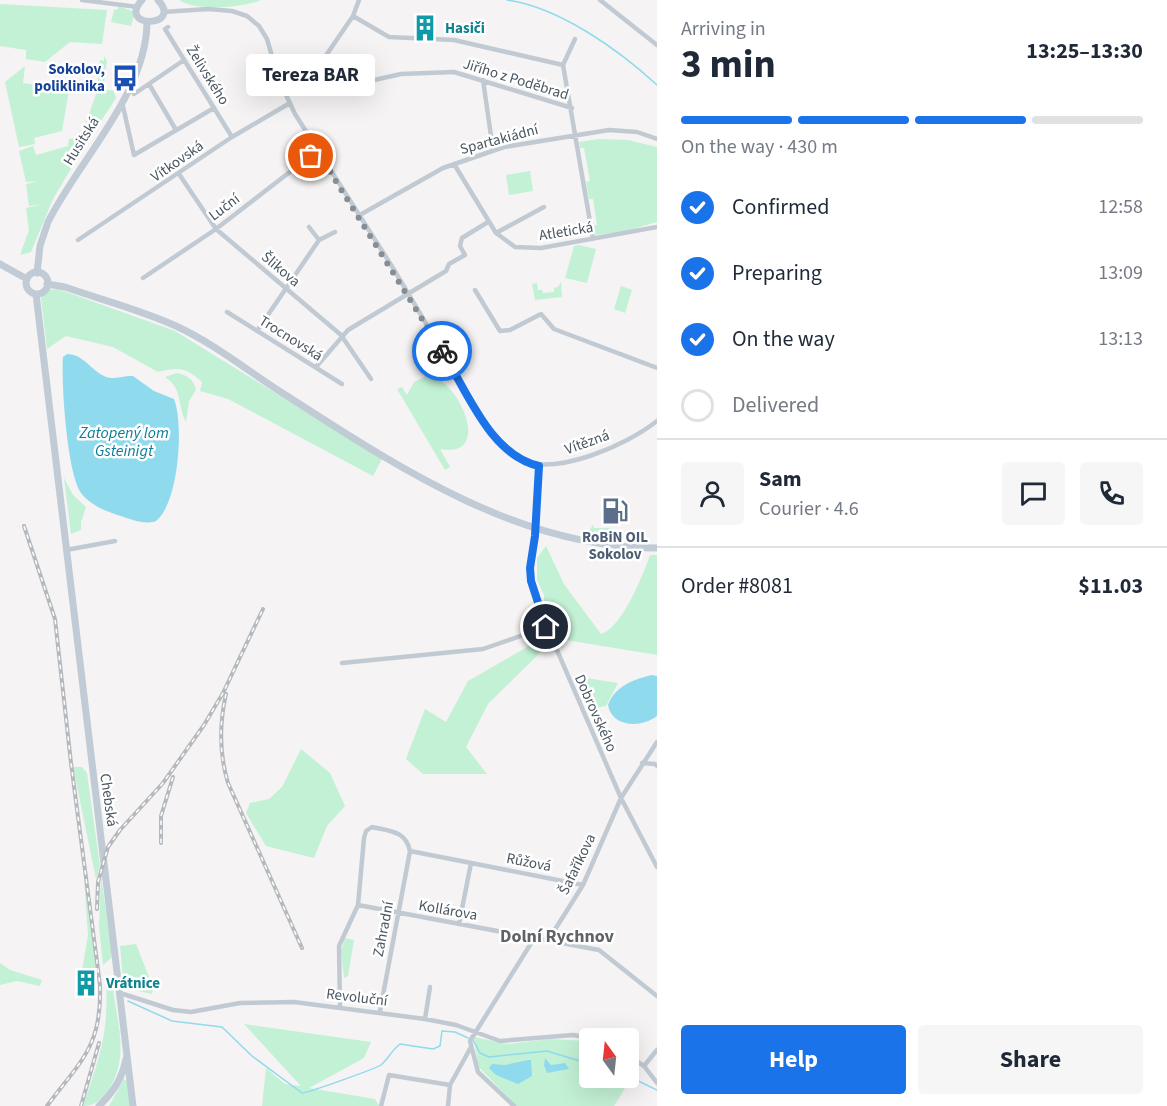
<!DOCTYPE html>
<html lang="en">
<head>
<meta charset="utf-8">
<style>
	:root { --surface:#fff; --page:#f6f6f7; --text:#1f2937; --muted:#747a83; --line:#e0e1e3; --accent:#1a73e8 }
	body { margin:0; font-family:"Source Sans 3",sans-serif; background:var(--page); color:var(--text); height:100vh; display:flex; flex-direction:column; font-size:22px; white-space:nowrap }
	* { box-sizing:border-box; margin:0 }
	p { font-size:20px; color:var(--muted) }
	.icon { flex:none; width:33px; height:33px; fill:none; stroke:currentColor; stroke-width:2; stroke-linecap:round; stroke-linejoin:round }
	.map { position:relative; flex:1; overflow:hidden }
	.side { display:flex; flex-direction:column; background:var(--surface); width:510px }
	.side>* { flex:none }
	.needle { width:39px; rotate:345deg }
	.buttons { position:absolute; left:579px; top:1028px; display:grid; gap:12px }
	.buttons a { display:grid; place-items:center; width:60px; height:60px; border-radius:6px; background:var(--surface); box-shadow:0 6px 24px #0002; font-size:30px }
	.pin { position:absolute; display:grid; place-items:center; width:51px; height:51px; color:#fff; margin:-26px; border:3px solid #fff; border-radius:50%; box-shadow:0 2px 6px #0007 }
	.courier { position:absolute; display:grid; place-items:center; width:60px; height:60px; margin:-30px; border:4px solid #1a73e8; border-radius:50%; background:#fff; color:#222; box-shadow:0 2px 8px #0007 }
	.bubble { position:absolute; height:42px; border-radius:6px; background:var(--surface); box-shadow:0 6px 24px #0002; font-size:20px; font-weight:700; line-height:42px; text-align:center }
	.head em { font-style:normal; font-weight:700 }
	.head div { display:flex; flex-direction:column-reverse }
	.head { display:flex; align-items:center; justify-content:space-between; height:102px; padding:0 24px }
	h1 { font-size:39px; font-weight:700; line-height:45px }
	.bar { display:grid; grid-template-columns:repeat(4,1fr); gap:9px 6px; align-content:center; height:72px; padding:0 24px }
	.bar i { height:8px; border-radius:4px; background:var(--line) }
	.bar .on { background:var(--accent) }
	.bar p { grid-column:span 4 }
	.line { display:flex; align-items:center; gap:15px; padding:0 24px; border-top:2px solid var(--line) }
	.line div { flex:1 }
	.round { display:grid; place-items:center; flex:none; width:63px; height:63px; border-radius:6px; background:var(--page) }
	ol { padding:0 24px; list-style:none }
	li { display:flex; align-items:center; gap:18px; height:66px }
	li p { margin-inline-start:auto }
	li .icon { padding:6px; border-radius:50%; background:var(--accent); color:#fff; stroke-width:4 }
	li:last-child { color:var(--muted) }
	li i { width:33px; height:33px; border:3px solid var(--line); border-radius:50% }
	.action { display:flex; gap:12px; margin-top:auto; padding:12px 24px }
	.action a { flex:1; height:69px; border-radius:6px; background:var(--accent); color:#fff; font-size:24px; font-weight:700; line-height:69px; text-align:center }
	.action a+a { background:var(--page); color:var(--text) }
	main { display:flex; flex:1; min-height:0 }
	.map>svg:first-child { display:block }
	.green { fill:#c3f1d5 }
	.water { fill:#90daee }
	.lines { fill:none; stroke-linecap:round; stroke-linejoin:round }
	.stream { stroke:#90daee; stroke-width:1.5 }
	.street { stroke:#c1cad2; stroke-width:4.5 }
	.secondary { stroke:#c1cbd6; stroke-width:7 }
	.rail-casing { stroke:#b5b8bd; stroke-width:4 }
	.rail { stroke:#fff; stroke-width:1.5; stroke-dasharray:4.5; stroke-linecap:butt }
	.done { stroke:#868d94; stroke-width:6; stroke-dasharray:0 10.8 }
	.route { stroke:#1a73e8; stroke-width:8 }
	.labels { text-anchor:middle; stroke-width:5; stroke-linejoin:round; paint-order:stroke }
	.culture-label { font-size:15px; font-weight:bold; fill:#0d838f; stroke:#fff; text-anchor:start }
	.transit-label { font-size:15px; font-weight:bold; fill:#164399; stroke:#fff; text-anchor:end }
	.street-label { font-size:15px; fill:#4a5661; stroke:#fff }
	.service-label { font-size:15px; font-weight:bold; fill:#4e5e75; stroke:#fff }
	.water-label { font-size:16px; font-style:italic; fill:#0c7c9b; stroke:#fff }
	.quarter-label { font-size:18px; font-weight:bold; fill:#5f6368; stroke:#fff }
</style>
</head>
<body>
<main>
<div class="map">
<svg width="657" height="1106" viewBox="0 0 657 1106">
	<rect width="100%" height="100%" fill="#f5f3f3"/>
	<path class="green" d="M179,0h82c-18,7 -66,12 -82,0z
		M0,4l107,6 -5,34 -32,-2 -25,20 -19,-3v-9l-26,-4z
		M118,6l17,6 -4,14 -20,-4 3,-12 4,-1z
		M104,56l3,5 -4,28 11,2 2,7 -30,46 -6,-4 17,-49 3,-31 4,1z
		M25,66l-2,17 46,7 -7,41 -28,7 1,6 -16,3 -14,-65z
		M74,138l11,7 -32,54 -22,53 -11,3 9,-25 -3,-22 17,-4 -14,2 -3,-22 12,-3 -12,1 -7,-31 14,-5 4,12 -1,-3 32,-9 1,-7z
		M599,139l29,1 29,7v75l-31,9 -31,4 -2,-9 4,-1 -4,-26h-4l-3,-17 4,-1 -6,-33h-4l-1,-6z
		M530,171l3,20 -24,4 -3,-20z
		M579,245l17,4 -9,34 -22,-5 9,-32z
		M561,282l1,15 -27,3 -3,-16 5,-1 1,7h4l1,3 11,-1v-4l4,-1z
		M621,286l11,4 -7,23 -11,-4z
		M58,289l117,42 207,128 -9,17 -145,-77 -28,-8 2,-9c-16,-15 -24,-15 -44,-10l-45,-25 -47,-11 -19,13 -6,-52 8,-7z
		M177,373c11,3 16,5 19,17l-7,11 -3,21c-9,-17 -3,-34 -21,-45z
		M426,376c32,-1 69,84 14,73l10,18 -5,3 -48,-81 5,-2 5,8 7,-13z
		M64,478l9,17 13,12 -5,15v8l-10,4z
		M593,525l1,3h18v5l13,4v2l-38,-5z
		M546,546l18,38 37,50c21,-6 42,-59 49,-79h7v100l-103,-17 -10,-30v-13l-7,-15v-22z
		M543,638l4,8 -59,58 -22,43 21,27h-64l-17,-15 19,-50 21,13 22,-41z
		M586,678l32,5 -12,23 -16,3 -11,-29z
		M301,749l29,24 15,33 -18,20 -13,32 -48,-12 -20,-33 4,-10 19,-4 13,-12z
		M73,767h9l5,6 13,93 -4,13z
		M101,876l11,77 -1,5 -8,7 -4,-39z
		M84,879l13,90 -12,6 -3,-4 6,-36z
		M345,938l9,2 -6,36 -4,2 -3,-27z
		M136,944l17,43 -1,7 -28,-6 -4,-42z
		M0,963l10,7 32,10 -2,6 -23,-5 -17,4z
		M112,982c4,38 20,77 -6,111 -7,8 -12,13 -23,13 16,-47 26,-73 23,-123z
		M244,1024l127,18 -7,16 -55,30 66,11 4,7h-117l4,-38 19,16 16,2z
		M474,1037l33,7 43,-5 39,2 1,36h38l1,-18 9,8 -24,39h-98l-38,-40z
		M124,1079l3,2 4,25h-22z"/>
	<path class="water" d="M67,354c16,0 24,16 37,22 10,5 19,-1 29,0l21,15 20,8c10,25 5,104 -18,122 -11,4 -24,-1 -35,-5 -14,-4 -31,-11 -40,-23 -14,-20 -20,-110 -18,-136z
		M652,675l5,1v40c-15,12 -45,12 -49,-11 7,-19 26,-26 44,-30z
		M545,1058l6,7 14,-2 4,6 -22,4 -3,-8z
		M528,1060h3l1,16 -14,8 -22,-9 -7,-7 3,-4 13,1z"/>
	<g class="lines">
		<path class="stream" d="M507,0c52,7 112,50 150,85
			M128,1001l44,20 50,6 30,29 50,37c6,0 75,-25 79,-28 7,-6 11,-15 19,-21l33,5 7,-3 2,-15 13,1 13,6
			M473,1040l7,13 9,4 58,-6 43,13
			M628,1076l29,14"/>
		<path class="street" d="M82,0l56,7
			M600,0l57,45
			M163,12l45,-3 24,2 15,5 12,10 8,13 12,41 16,34 98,154 100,168c8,9 16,20 27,24 37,16 107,-15 137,-39
			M353,16l36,21 65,3 109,25
			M168,27l-3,2 67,108
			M575,39l-12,26 30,174
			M310,77l51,6 40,-9 53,-2 118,36
			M483,80l10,70
			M149,84l27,46
			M284,91l30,-18 39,-57 6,-16
			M134,94l50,-34
			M122,102l12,53 80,-47
			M454,164l42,69 19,14 26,1 116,-21
			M179,174l37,55 125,106 30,44
			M358,216l85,-48 61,-21 105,-17 28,2 20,7
			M309,227l10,13
			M496,233l48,-26
			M78,240l154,-103 58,-34
			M143,278l73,-49 101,-78
			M475,290l25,41 10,-1 31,-16 13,15 103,39
			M227,312l115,72
			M257,331l62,-91 16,-8
			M316,367l32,-37 98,-59 3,-7 16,-9 -5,-9 2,-8 26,-16
			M539,466l-4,70 -5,32 7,36 84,194 36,69
			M66,550l49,-9
			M342,663l141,-14 63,-22
			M642,763l13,1 2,2
			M410,851l173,34
			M358,905l241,45 58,46
			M459,924l12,-61
			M549,939l34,-54 38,-87 36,-56
			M120,993l53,17 18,2 49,-9 54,-1 131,17 31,6 44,16 73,-6 17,3
			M340,1006l-1,-60 19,-41 6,-67 2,-7 6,-4c18,4 34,4 38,24l-30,160
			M425,1019l5,-32
			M628,1056l16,10 13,17
			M644,1066l13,-16
			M381,1106l8,-31 61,10
			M448,1106l2,-21 21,-38
			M514,1106l-36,-34 -8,-31 65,-104"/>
		<path class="secondary" d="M142,0c-26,29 42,28 16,0
			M0,264l27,15
			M26 283a11 11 0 1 1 22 0a11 11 0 1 1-22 0Z
			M37,273l3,-27 8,-24c31,-62 98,-128 99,-199
			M47,284l18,3c37,13 76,23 111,39 39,18 73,46 108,68 112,72 234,154 373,154
			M36,294l97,812
			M99,1106c15,-15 23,-27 27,-47"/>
		<g class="rail-casing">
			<path id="rail" d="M24,526l31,93 16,144 29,222c2,62 -19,75 -53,121
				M226,694c-7,31 -7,59 2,89l74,165
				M161,843v-27l12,-39
				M97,909l1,-27 10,-35 12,-17 43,-47 41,-58 19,-32 40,-84
				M81,1106l18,-63"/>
		</g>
		<use href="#rail" class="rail"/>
	</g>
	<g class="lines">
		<path class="done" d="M311,156l6,-5 125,200"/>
		<path class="route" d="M442,351c25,40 48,104 97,115l-4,70 -5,32 1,13 15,46"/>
	</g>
	<defs>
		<g id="building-bare" transform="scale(2.07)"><path d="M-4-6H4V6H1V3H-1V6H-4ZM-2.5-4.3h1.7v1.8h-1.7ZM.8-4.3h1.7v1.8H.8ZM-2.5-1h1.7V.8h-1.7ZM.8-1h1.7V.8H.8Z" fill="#0f9aa8" stroke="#fff" stroke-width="2.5" paint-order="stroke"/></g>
		<g id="bus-bare" transform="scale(2.07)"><path d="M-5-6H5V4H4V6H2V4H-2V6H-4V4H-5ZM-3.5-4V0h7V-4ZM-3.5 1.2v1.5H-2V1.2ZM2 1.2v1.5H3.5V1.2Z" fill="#1a4fb4" stroke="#fff" stroke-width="2.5" paint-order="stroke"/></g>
		<g id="fuel-bare" transform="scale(2.07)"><path d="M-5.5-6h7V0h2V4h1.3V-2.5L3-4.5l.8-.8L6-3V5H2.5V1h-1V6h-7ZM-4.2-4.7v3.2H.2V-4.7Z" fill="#5c6f8a" stroke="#fff" stroke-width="2.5" paint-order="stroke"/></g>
	</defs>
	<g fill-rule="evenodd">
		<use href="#building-bare" x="425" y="28"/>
		<use href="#bus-bare" x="125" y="78"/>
		<use href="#fuel-bare" x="615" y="511"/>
		<use href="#building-bare" x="86" y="983"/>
	</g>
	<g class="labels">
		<g class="culture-label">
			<text x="445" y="33">Hasiči</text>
			<text x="106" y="988">Vrátnice</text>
		</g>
		<g class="transit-label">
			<text x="105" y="74">Sokolov,<tspan x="105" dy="17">poliklinika</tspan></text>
		</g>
		<g class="street-label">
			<text transform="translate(208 75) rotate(58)" y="5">Želivského</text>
			<text transform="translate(516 79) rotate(17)" y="5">Jiřího z Poděbrad</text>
			<text transform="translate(499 139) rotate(-15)" y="5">Spartakiádní</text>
			<text transform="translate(81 141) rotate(-58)" y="5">Husitská</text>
			<text transform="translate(177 161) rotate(-35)" y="5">Vítkovská</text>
			<text transform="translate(224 207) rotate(-37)" y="5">Luční</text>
			<text transform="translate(566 231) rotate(-9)" y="5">Atletická</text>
			<text transform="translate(281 269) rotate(40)" y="5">Šlikova</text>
			<text transform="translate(291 338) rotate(32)" y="5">Trocnovská</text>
			<text transform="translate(587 442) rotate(-20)" y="5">Vítězná</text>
			<text transform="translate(596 713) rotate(66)" y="5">Dobrovského</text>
			<text transform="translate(109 800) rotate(82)" y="5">Chebská</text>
			<text transform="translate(529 862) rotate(11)" y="5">Růžová</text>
			<text transform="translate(577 864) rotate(-64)" y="5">Šafaříkova</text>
			<text transform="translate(448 910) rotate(10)" y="5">Kollárova</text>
			<text transform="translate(383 929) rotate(-79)" y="5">Zahradní</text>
			<text transform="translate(357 997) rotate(7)" y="5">Revoluční</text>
		</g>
		<g class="service-label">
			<text x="615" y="542">RoBiN OIL<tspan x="615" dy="17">Sokolov</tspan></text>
		</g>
		<g class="water-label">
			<text x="124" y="438">Zatopený lom<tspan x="124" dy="18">Gsteinigt</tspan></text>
		</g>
		<g class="quarter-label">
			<text x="557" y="942">Dolní Rychnov</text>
		</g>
	</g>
</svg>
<div class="buttons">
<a><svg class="needle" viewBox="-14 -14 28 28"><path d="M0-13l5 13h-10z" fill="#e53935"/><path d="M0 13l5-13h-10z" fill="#747a83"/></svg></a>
</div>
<div class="pin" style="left:311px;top:156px;background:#ea580c"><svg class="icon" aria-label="bag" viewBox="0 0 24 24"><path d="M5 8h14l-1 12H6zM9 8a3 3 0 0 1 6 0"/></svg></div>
<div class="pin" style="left:546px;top:627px;background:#1f2937"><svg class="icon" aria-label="home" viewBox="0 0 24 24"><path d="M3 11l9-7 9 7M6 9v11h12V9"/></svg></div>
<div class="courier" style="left:442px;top:351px"><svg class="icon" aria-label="bike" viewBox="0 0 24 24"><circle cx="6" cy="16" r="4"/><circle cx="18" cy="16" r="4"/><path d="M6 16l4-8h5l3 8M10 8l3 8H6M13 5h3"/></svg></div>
<div class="bubble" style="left:246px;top:54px;width:129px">Tereza BAR</div>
</div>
<section class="side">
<div class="head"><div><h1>3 min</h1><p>Arriving in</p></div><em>13:25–13:30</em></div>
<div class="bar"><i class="on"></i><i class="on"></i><i class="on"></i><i></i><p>On the way · 430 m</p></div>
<ol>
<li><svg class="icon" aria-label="check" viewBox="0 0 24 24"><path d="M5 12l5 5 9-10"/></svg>Confirmed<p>12:58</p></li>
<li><svg class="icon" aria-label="check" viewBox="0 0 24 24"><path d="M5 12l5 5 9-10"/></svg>Preparing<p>13:09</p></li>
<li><svg class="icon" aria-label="check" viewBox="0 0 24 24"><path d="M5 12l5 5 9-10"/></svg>On the way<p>13:13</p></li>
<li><i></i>Delivered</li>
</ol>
<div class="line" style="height:108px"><a class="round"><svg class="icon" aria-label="person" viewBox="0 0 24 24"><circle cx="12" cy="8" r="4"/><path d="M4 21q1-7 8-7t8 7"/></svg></a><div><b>Sam</b><p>Courier · 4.6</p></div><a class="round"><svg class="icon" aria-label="chat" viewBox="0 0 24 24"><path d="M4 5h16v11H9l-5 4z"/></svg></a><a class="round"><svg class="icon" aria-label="phone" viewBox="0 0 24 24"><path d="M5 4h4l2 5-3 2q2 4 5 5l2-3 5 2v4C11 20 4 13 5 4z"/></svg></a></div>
<div class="line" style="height:78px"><div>Order #8081</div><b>$11.03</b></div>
<div class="action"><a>Help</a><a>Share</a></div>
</section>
</main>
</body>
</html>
